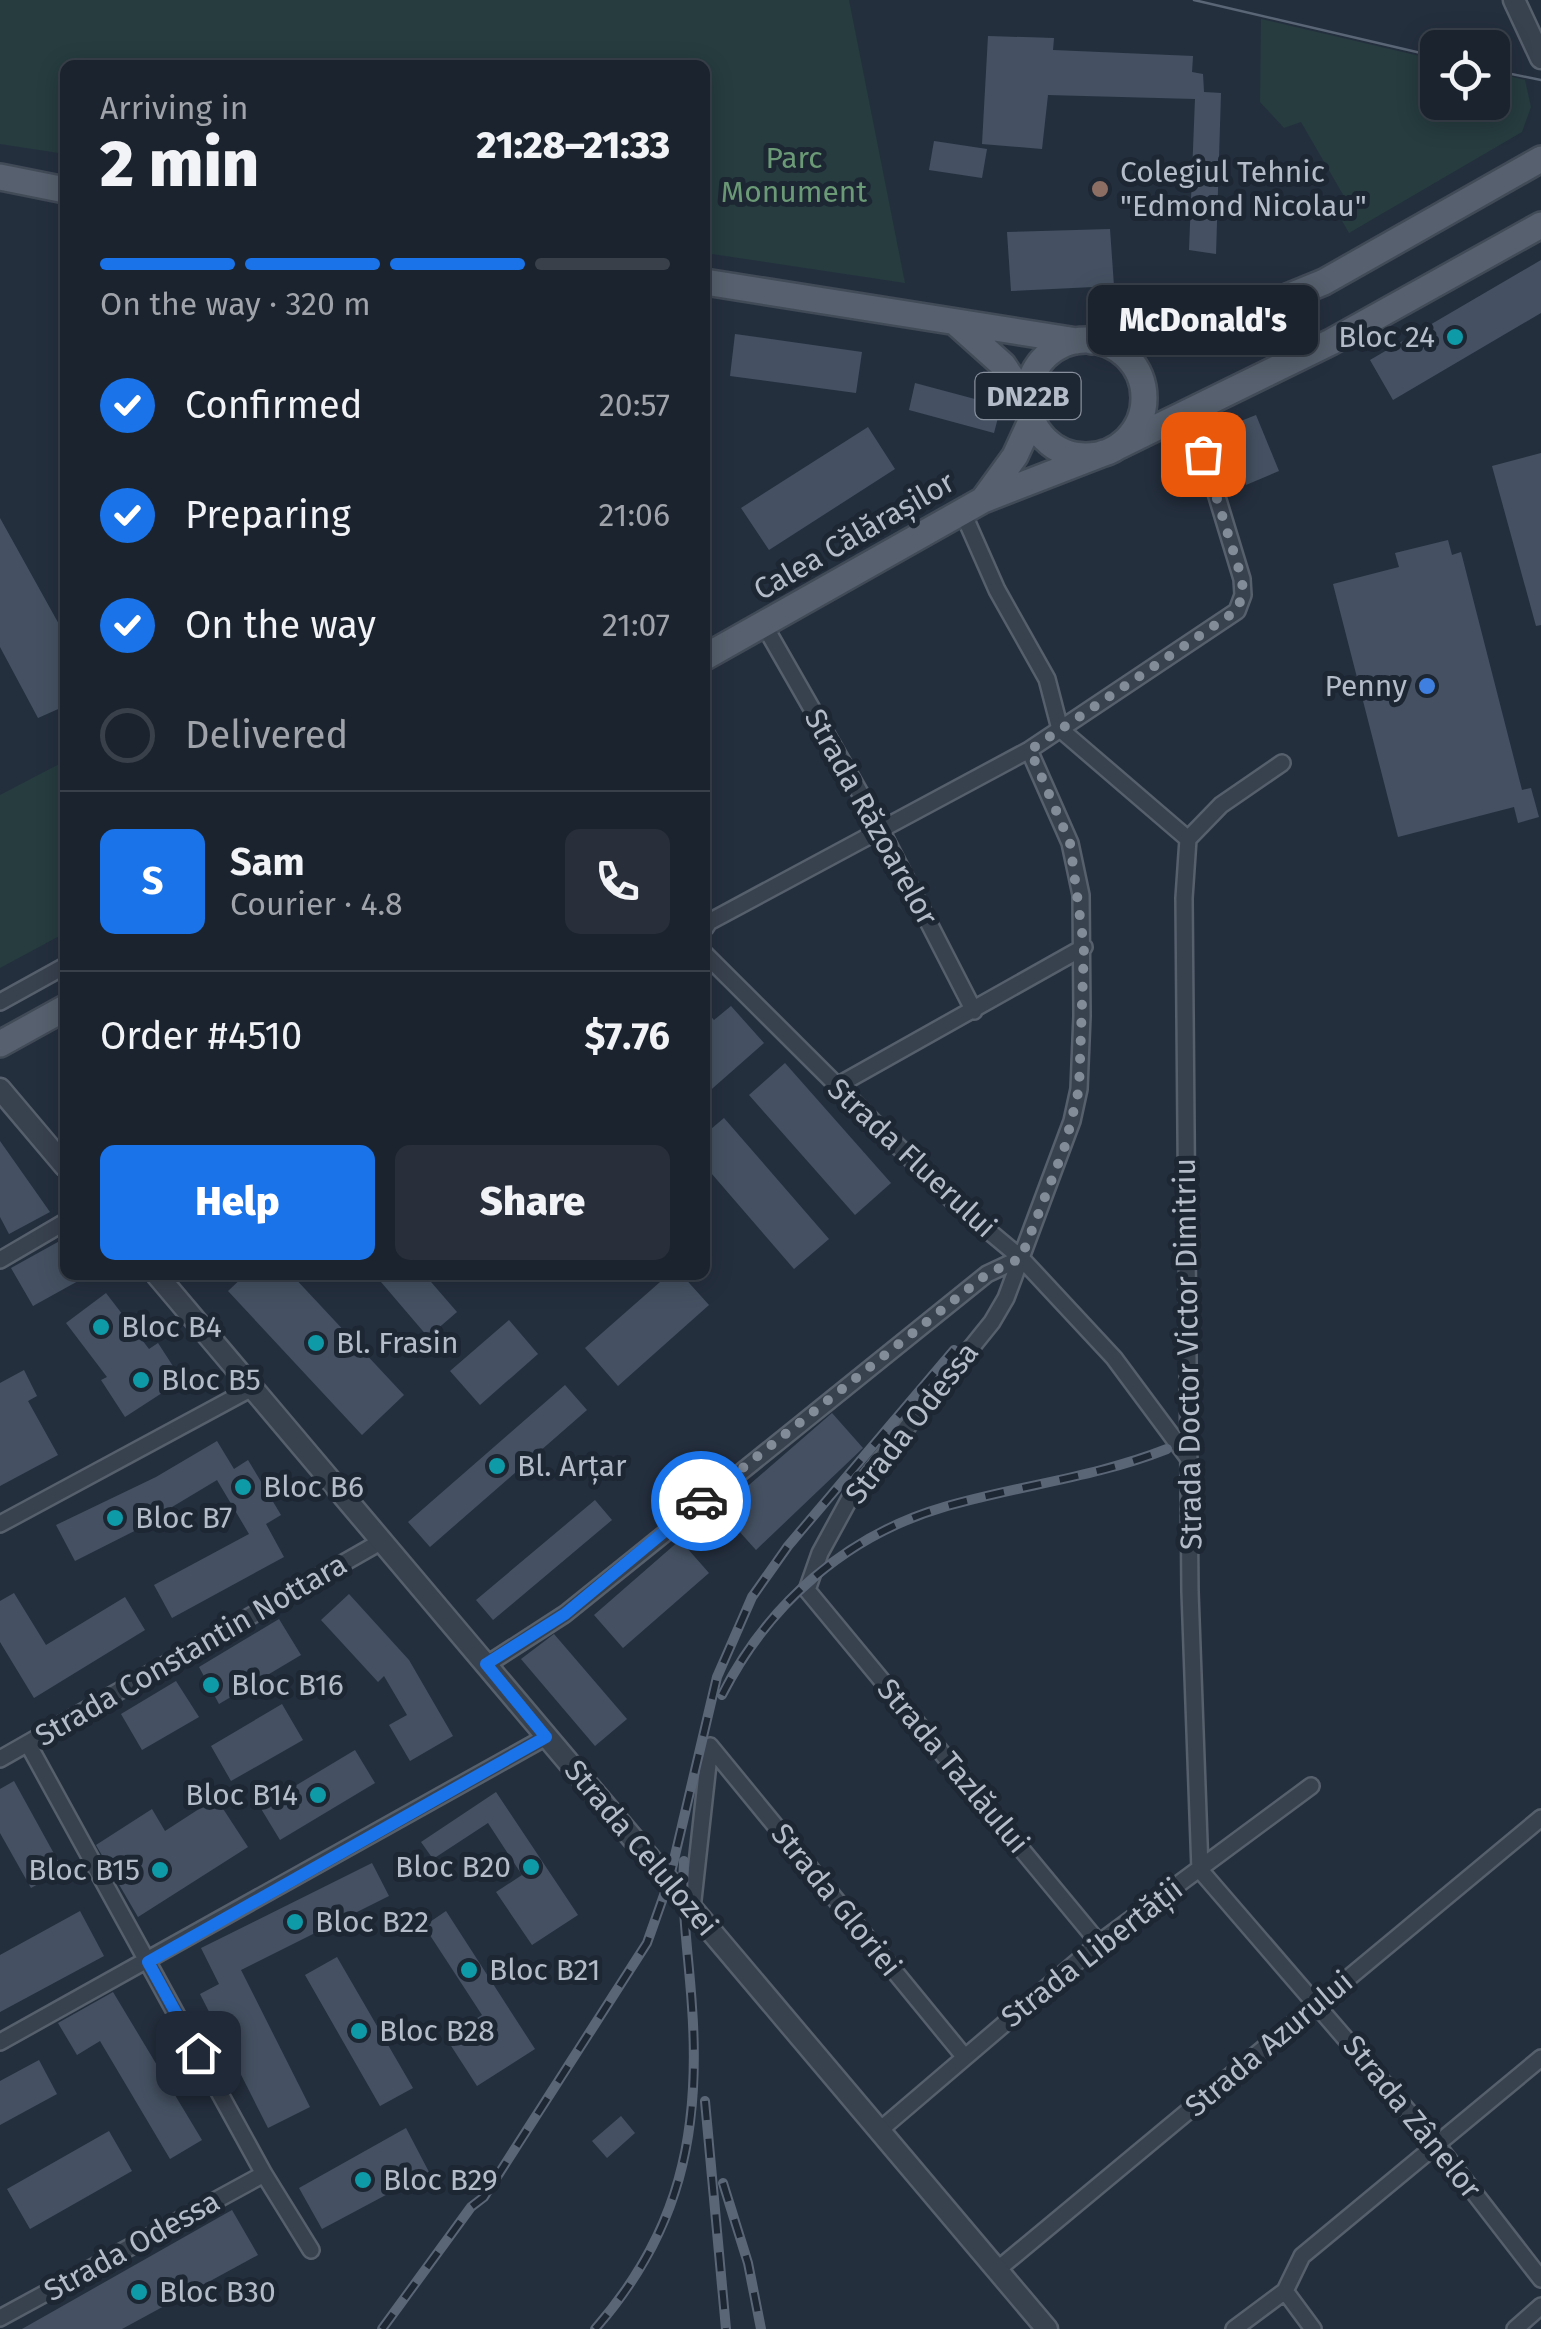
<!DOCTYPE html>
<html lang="en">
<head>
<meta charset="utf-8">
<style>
	:root { --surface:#1b232e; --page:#282f3a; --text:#f1f3f6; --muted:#a0a4aa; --line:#39404a; --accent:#1a73e8 }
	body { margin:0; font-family:"Fira Sans",sans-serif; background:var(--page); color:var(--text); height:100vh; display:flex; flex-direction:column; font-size:38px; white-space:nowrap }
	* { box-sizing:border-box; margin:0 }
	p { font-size:32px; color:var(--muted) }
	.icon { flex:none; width:55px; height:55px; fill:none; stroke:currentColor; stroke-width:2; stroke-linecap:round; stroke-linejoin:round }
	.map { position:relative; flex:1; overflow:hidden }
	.side { position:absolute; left:60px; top:60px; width:650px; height:1220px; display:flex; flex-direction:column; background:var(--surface); border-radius:15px; box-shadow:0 5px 25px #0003,0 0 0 2px var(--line) }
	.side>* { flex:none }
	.buttons { position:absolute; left:1420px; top:30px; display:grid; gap:20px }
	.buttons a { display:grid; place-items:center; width:90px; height:90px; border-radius:15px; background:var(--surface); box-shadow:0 5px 25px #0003,0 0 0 2px var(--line); font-size:50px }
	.pin { position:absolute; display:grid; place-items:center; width:85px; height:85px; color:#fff; margin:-42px; border-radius:20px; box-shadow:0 5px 15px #0006 }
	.courier { position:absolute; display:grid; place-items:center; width:100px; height:100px; margin:-50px; border:8px solid #1a73e8; border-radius:50%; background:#fff; color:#222; box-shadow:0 2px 12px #0007 }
	.bubble { position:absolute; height:70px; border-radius:15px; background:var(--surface); box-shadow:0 5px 25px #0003,0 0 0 2px var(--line); font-size:32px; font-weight:800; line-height:70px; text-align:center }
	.summary em { font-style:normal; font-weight:800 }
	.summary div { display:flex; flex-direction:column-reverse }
	.summary { display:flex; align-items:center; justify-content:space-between; height:170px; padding:0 40px }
	h1 { font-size:65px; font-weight:800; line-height:75px }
	.bar { display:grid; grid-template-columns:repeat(4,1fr); gap:15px 10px; align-content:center; height:120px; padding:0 40px }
	.bar i { height:12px; border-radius:8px; background:var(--line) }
	.bar .active { background:var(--accent) }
	.bar p { grid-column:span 4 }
	.line { display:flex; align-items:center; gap:25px; padding:0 40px; border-top:2px solid var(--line) }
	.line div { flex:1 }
	.round { display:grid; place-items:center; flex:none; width:105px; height:105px; border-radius:15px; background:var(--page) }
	ol { padding:0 40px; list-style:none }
	li { display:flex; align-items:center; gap:30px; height:110px }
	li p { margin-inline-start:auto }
	li .icon { padding:10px; border-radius:50%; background:var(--accent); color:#fff; stroke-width:4 }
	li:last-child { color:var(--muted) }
	li i { width:55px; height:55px; border:5px solid var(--line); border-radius:50% }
	.primary-button { display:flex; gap:20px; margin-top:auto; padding:20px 40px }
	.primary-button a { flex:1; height:115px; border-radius:15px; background:var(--accent); color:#fff; font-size:40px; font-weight:800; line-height:115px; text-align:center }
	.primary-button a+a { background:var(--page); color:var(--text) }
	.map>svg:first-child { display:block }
	.green { fill:#263c3f }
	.building { fill:#455162 }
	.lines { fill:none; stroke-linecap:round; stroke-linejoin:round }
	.minor-casing { stroke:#565f6c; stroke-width:20 }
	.tertiary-casing { stroke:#565f6c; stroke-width:25 }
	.primary-casing { stroke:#414a57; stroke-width:30 }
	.minor { stroke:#38414e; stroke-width:15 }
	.tertiary { stroke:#38414e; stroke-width:20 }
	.primary { stroke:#56606e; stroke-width:25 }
	.tram { stroke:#5a6575; stroke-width:2.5 }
	.rail-casing { stroke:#5a6575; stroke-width:10 }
	.rail { stroke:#1d2633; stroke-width:6; stroke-dasharray:19; stroke-linecap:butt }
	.done { stroke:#828b98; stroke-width:10; stroke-dasharray:0 18 }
	.route { stroke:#1a73e8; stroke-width:12 }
	.education-dot { fill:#8d6e63; stroke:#1d2633; stroke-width:4 }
	.culture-dot { fill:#0f9aa8; stroke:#1d2633; stroke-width:4 }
	.shop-dot { fill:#3f7fe0; stroke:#1d2633; stroke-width:4 }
	.labels { text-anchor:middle; stroke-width:10; stroke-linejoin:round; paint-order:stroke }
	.shield { fill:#1d2633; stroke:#878f9c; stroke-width:2.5 }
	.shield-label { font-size:28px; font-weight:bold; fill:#b4bcc9 }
	.park-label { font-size:30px; fill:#6b9a76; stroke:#1d2633 }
	.poi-label { font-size:30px; fill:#b4bcc9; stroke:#1d2633; text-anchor:start }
	.street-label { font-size:30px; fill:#b4bcc9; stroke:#1d2633 }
</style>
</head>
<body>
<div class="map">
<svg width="1541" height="2329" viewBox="0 0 1541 2329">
	<rect width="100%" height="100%" fill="#242f3e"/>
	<path class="green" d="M0,0h849l56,283 -200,-30v-188h-640v89l-65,-10z
		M1261,19l176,41 1,42h54l1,-30 32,8 6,27 -9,25 -173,101 -12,-21 12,-7 -48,-83 -17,6 -24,-26z
		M65,761v172l-65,35v-173z"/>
	<path class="building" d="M988,36l66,2 -1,12 140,6 -1,16 11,2 1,18 17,1 -5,161 -27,-4 6,-151 -147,-4 -6,54 -60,-5z
		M934,141l53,8 -5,29 -53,-8z
		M1110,229l4,57 -103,5 -4,-59z
		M1541,260v53l-148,87 -23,-40z
		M735,334l127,18 -6,41 -126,-17z
		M915,383l86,23 -7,27 -85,-23z
		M1256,415l23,56 -33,14 -23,-57z
		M868,427l27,42 -126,81 -28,-42z
		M1541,453v172l-5,1 -44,-160z
		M0,518l65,117v71l-27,12 -38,-71z
		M1448,540l4,15 9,-3 61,238 9,-2 8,29 -21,6 -4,-16 -116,30 -65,-253 66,-17 -4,-14z
		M731,1006l33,37 -59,52v-85l9,10z
		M785,1063l106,120 -36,32 -106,-120z
		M724,1118l105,121 -35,30 -89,-103v-32z
		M0,1141l50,71 -41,22 -9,-17z
		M65,1238v37h24l-56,31 -22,-38z
		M245,1275h47l112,120 -42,40 -134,-144z
		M375,1275h50l32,37 -29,25z
		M668,1275h14l27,30 -91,81 -33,-38z
		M106,1293l43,56 9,-6 24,37 -57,37 -24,-37 6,-3 -41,-54z
		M509,1320l29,34 -58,51 -30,-34z
		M24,1370l13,26 -9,5 30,54 -58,31v-103z
		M565,1385l22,25 -157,137 -22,-25z
		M832,1413l31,35 -107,102 -36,-40z
		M217,1441l17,28 14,-9 33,55 -15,9 18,33 -112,61 -18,-33 95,-51 -32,-54 -45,27 2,4 -99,50 -19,-36 100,-48z
		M595,1500l17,20 -119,100 -17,-20z
		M680,1540l29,33 -86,75 -29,-33z
		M14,1593l32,52 79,-48 20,33 -111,68 -34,-56v-41z
		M349,1594l60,66 44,76 -43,25 -21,-36 18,-10 -23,-39 -6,6 -57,-62z
		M279,1619l22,36 -82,49 -20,-37z
		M554,1634l73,85 -32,27 -74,-87z
		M176,1681l23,36 -57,33 -21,-36z
		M282,1704l21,36 -72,41 -20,-35z
		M355,1750l20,33 -95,57 -20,-33z
		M14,1781l49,89 -32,18 -31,-55v-44z
		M496,1792l82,123 -46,30 -36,-53 26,-17 -34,-52 -55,36 -12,-17z
		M216,1798l32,49 -110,70 -42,-72 56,-36 13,22z
		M372,1863l17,33 -148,74 69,137 -42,21 -68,-134 19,-10 -18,-36z
		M80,1911l24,45 -104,56v-57z
		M446,1911l89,138 -58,37 -31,-48 36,-23 -58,-89z
		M337,1957l76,131 -33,18 -75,-131z
		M113,1992l89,148 -32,19 -70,-118 -23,14 -19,-32z
		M39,2060l18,34 -57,31v-44z
		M621,2116l14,17 -28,25 -15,-17z
		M406,2128l23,44 -107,57 -23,-41z
		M109,2131l23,40 -102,58 -23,-40z
		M232,2210l26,45 -136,74h-100z"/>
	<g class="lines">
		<g class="minor-casing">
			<path id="minor" d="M963,513l34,77 50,89 13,50 128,110
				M764,625l116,203 94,183
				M1029,750l41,93 11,52 1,121 -3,73 -7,32 -66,177 -14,24 -142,176 -30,55 -13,37 292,353
				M1188,839l-4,59 6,694 10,278 238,276 103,133
				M1188,839l33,-34 61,-42
				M705,928l4,-6 320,-172 208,-139 6,-16 -1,-16 -51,-168
				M705,954l250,249 66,55 93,100 75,101
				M0,1002l65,-36
				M835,1087l249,-140
				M0,1260l65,-38
				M0,1524l252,-136
				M486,1665l79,-51 422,-340 34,-16
				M28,1744l236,430 47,76
				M710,1746l253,309
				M0,1759l382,-218
				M692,1909l18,-163
				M0,2042l546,-305
				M880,2130l219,-187 212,-157
				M997,2270l544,-452
				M1285,2291l28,38
				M0,2318l264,-144
				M1234,2329l51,-38 17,-35 239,-198
				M1515,2329l26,-23"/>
		</g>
		<g class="tertiary-casing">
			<path id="tertiary" d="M1514,0l27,58
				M0,1089l65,77
				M157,1275l890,1054"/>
		</g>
		<g class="primary-casing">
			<path id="primary" d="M0,177l65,13
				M705,282l372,59
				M955,322l48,43 25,37
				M1028 398a58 58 0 1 1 116 0a58 58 0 1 1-116 0Z
				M1091,341l189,-41 44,-18 217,-123
				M1119,446l212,-104 210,-117
				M983,500l32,-44 17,-37
				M705,657l278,-157 121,-47
				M0,1044l65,-36"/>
		</g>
		<use href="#minor" class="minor"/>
		<use href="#tertiary" class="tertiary"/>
		<use href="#primary" class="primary"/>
		<path class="tram" d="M1194,0l244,57
			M1492,70l49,10"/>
		<g class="rail-casing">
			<path id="rail" d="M722,1695c46,-91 125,-160 222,-188 76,-22 149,-29 223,-58
				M705,2101l21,228
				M723,2183l25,80 13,66
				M382,2329l89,-122 13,-10 163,-254 22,-62 48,-204 35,-80 36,-51 166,-196
				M595,2329c85,-97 106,-196 97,-322 -3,-50 -11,-95 -8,-146"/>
		</g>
		<use href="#rail" class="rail"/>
	</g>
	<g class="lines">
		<path class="done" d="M701,1501l286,-227 34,-16 44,-112 14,-57 5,-142 -14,-104 -40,-93 206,-139 7,-16 -1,-16 -39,-125"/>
		<path class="route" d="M198,2053l-50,-91 398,-225 -60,-73 79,-50 136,-113"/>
	</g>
	<circle class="education-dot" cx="1100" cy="189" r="10"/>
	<g class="culture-dot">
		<circle cx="1455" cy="337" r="10"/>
		<circle cx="101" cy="1327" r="10"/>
		<circle cx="316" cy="1343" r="10"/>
		<circle cx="141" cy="1380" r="10"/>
		<circle cx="497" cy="1466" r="10"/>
		<circle cx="243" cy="1487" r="10"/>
		<circle cx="115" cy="1518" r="10"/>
		<circle cx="211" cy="1685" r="10"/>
		<circle cx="318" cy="1795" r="10"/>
		<circle cx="531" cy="1867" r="10"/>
		<circle cx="160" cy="1870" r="10"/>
		<circle cx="295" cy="1922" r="10"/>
		<circle cx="469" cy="1970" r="10"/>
		<circle cx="359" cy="2031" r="10"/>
		<circle cx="363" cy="2180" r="10"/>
		<circle cx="139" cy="2292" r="10"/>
	</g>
	<circle class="shop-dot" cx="1427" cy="686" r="10"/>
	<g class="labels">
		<rect class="shield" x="975.5" y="373" width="105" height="46" rx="8"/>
		<g class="shield-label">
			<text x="1028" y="406">DN22B</text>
		</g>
		<g class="park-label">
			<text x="794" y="168">Parc<tspan x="794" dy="34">Monument</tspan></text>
		</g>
		<g class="poi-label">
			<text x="1120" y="182">Colegiul Tehnic<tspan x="1120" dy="34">"Edmond Nicolau"</tspan></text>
			<text x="1435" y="347" text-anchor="end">Bloc 24</text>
			<text x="1407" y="696" text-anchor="end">Penny</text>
			<text x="121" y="1337">Bloc B4</text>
			<text x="336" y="1353">Bl. Frasin</text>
			<text x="161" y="1390">Bloc B5</text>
			<text x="517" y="1476">Bl. Arțar</text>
			<text x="263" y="1497">Bloc B6</text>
			<text x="135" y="1528">Bloc B7</text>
			<text x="231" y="1695">Bloc B16</text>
			<text x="298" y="1805" text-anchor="end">Bloc B14</text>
			<text x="511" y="1877" text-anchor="end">Bloc B20</text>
			<text x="140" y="1880" text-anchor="end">Bloc B15</text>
			<text x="315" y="1932">Bloc B22</text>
			<text x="489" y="1980">Bloc B21</text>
			<text x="379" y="2041">Bloc B28</text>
			<text x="383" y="2190">Bloc B29</text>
			<text x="159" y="2302">Bloc B30</text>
		</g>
		<g class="street-label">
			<text transform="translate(854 536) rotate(-30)" y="10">Calea Călărașilor</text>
			<text transform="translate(871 817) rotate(61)" y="10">Strada Răzoarelor</text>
			<text transform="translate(912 1158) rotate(43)" y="10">Strada Fluerului</text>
			<text transform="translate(1188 1354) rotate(-91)" y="10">Strada Doctor Victor Dimitriu</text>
			<text transform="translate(912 1423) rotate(-52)" y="10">Strada Odessa</text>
			<text transform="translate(191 1650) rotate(-30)" y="10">Strada Constantin Nottara</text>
			<text transform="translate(953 1766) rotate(50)" y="10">Strada Tazlăului</text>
			<text transform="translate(641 1848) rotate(50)" y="10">Strada Celulozei</text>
			<text transform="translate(836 1900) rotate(51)" y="10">Strada Gloriei</text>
			<text transform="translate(1092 1953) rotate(-38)" y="10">Strada Libertății</text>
			<text transform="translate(1269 2044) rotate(-40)" y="10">Strada Azurului</text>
			<text transform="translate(1412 2117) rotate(51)" y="10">Strada Zânelor</text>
			<text transform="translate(132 2246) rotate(-29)" y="10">Strada Odessa</text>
		</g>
	</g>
</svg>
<div class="buttons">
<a><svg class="icon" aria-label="locate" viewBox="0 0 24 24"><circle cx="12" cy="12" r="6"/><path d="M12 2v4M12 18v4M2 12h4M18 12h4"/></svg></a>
</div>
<div class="pin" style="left:1203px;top:454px;background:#ea580c"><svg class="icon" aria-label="bag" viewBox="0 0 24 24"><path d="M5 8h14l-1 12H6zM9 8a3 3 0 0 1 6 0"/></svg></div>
<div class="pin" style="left:198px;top:2053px;background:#1f2937"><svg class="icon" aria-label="home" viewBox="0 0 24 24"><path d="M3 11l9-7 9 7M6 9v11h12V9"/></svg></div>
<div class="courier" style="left:701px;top:1501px"><svg class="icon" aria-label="car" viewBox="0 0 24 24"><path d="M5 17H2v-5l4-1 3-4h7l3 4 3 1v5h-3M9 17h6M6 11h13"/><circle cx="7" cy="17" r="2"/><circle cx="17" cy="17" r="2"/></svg></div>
<div class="bubble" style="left:1088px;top:285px;width:230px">McDonald's</div>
<section class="side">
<div class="summary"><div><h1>2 min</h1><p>Arriving in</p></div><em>21:28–21:33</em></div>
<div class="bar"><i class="active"></i><i class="active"></i><i class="active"></i><i></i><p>On the way · 320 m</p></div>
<ol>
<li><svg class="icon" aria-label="check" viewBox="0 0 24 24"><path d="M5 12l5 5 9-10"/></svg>Confirmed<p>20:57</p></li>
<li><svg class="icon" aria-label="check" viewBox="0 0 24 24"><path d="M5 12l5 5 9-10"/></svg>Preparing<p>21:06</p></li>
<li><svg class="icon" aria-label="check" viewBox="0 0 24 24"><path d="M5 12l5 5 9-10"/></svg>On the way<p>21:07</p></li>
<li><i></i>Delivered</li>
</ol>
<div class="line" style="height:180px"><b class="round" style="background:var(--accent);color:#fff">S</b><div><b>Sam</b><p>Courier · 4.8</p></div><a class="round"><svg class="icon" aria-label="phone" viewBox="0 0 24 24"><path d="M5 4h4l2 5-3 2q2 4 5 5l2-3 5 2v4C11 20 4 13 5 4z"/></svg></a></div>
<div class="line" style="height:130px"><div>Order #4510</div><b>$7.76</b></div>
<div class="primary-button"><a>Help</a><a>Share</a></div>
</section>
</div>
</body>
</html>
